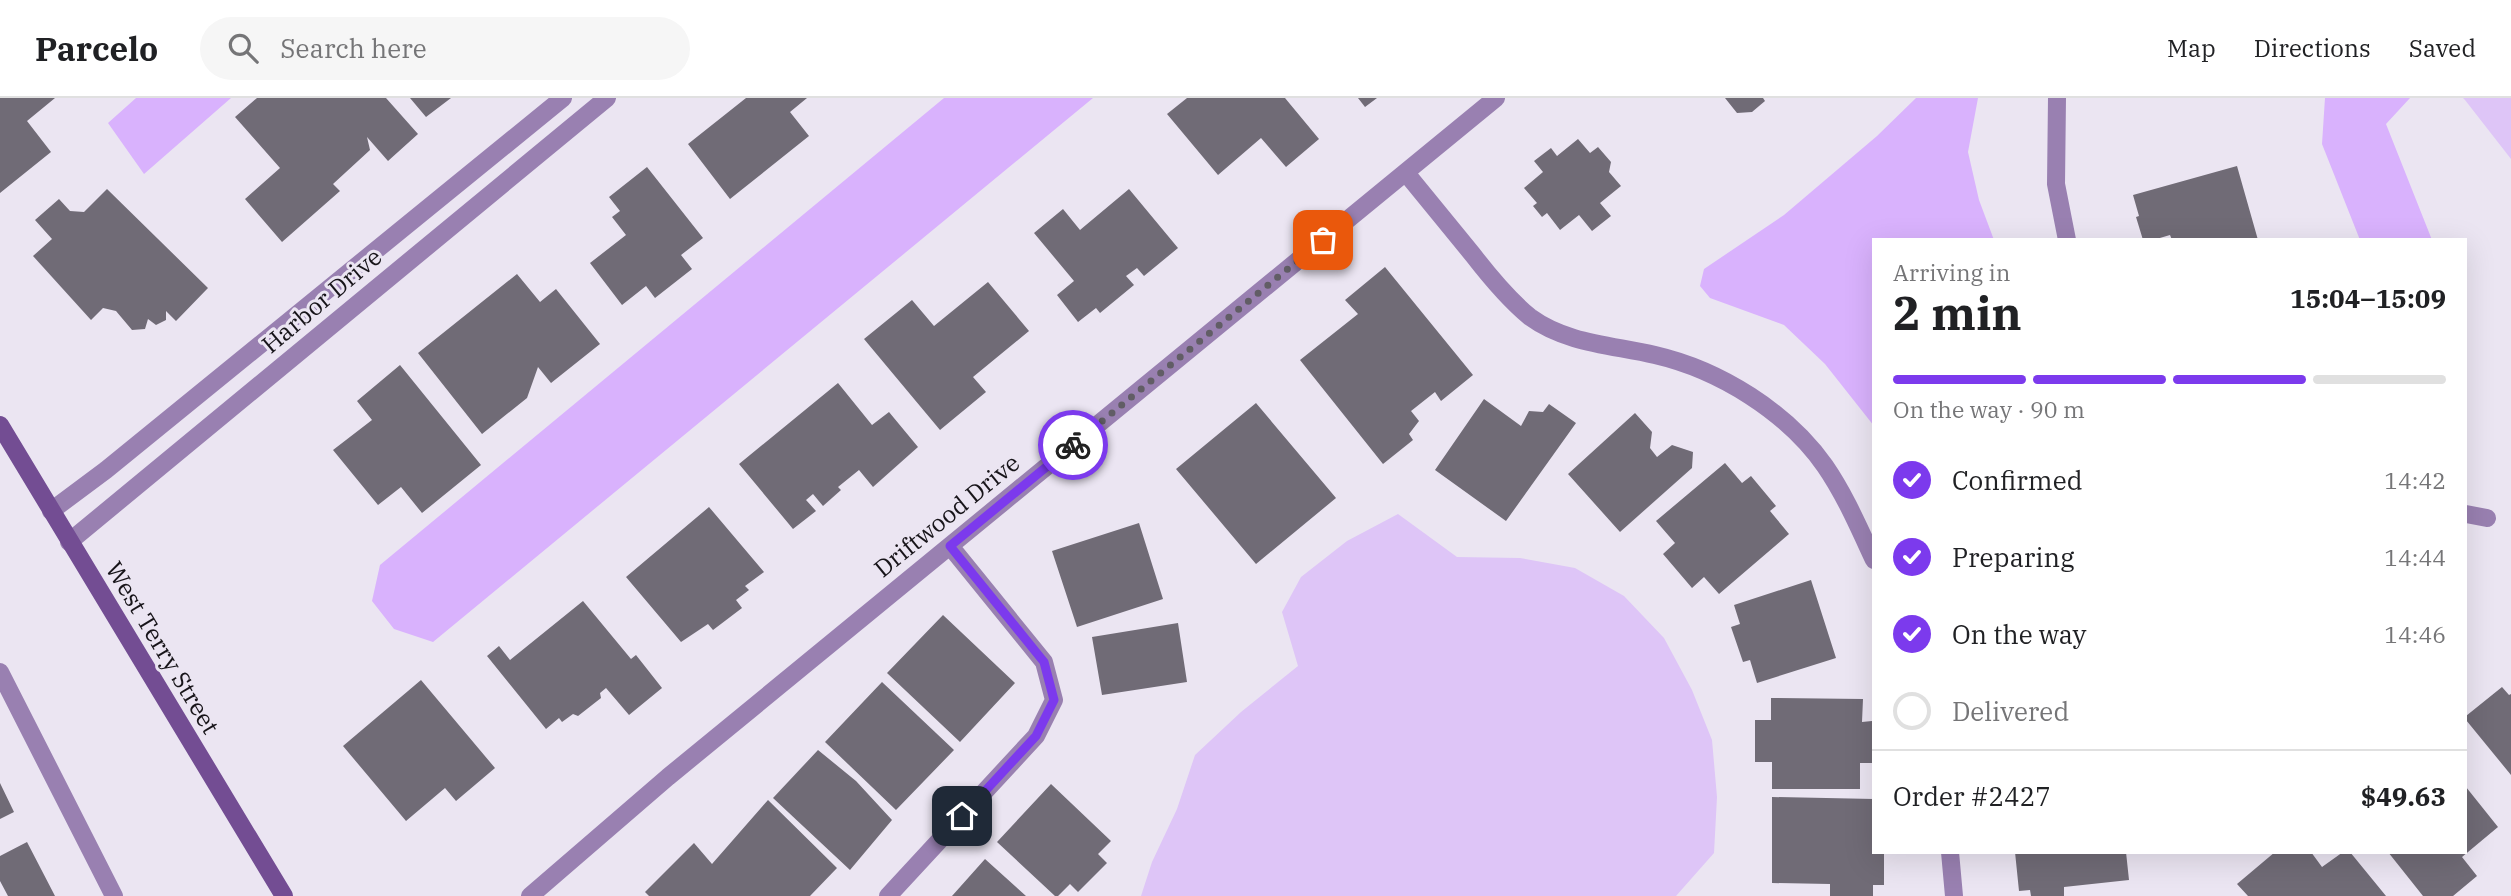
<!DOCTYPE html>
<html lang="en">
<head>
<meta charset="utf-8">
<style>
	:root { --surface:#fff; --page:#f6f6f6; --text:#202124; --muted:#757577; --line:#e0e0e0; --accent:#7c3aed }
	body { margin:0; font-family:"IBM Plex Serif",serif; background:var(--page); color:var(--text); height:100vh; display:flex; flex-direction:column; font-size:26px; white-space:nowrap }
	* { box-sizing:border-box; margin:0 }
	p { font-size:23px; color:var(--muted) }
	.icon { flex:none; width:38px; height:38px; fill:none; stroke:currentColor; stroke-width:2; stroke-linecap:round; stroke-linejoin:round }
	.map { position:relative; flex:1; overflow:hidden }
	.side { position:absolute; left:1872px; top:140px; width:595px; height:616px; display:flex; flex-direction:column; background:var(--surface); border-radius:0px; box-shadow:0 7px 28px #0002 }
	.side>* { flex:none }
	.pin { position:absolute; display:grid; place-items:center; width:60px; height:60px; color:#fff; margin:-30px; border-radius:14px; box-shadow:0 4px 10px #0006 }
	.courier { position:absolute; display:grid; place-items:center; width:70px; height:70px; margin:-35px; border:5px solid #7c3aed; border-radius:50%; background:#fff; color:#222; box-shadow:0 2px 9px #0007 }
	.headline em { font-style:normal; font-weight:700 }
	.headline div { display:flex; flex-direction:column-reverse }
	.headline { display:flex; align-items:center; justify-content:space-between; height:119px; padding:0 21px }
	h1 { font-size:46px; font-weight:700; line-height:52px }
	.bar { display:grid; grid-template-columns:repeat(4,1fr); gap:10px 7px; align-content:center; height:84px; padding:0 21px }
	.bar i { height:9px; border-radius:5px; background:var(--line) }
	.bar .current { background:var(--accent) }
	.bar p { grid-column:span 4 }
	.line { display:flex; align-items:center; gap:18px; padding:0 21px; border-top:2px solid var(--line) }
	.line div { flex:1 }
	ol { padding:0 21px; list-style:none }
	li { display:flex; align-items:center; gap:21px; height:77px }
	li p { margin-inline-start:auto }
	li .icon { padding:7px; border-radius:50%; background:var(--accent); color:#fff; stroke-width:4 }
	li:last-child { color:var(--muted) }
	li i { width:38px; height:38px; border:4px solid var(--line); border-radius:50% }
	header { display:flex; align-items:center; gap:42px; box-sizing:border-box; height:98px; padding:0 35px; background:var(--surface); border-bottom:2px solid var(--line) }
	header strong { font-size:33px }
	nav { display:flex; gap:38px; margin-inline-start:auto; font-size:24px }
	.search { width:490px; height:63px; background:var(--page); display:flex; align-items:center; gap:18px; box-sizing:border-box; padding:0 24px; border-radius:38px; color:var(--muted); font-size:26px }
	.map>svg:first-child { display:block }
	.green { fill:#dec5f7 }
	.water { fill:#d9b2fd }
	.building { fill:#706b76 }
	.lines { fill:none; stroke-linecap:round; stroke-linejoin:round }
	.street { stroke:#9980b1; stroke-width:18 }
	.secondary { stroke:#734d93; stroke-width:18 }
	.done { stroke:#615d65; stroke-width:7; stroke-dasharray:0 12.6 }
	.route { stroke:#7c3aed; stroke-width:9 }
	.labels { text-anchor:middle; stroke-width:6; stroke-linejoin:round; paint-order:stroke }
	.street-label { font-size:24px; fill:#171419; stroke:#ebe5f2 }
</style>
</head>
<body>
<header>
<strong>Parcelo</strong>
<div class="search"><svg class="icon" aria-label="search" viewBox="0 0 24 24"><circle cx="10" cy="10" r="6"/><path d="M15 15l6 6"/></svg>Search here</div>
<nav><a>Map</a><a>Directions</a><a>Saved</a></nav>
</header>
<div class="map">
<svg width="2511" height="798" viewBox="0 0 2511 798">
	<rect width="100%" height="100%" fill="#ebe5f2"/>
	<path class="green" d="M2463,0h48v61l-46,-59z
		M1398,416l59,43 63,1 55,10 49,28 40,42 28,52 20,50 5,57 -3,56 -38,43h-535l11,-34 25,-53 18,-54 46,-43 57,-46 -16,-54 19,-35 46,-36z"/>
	<path class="water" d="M136,0h95l-87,76 -36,-51z
		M944,0h149l-660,544 -39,-13 -22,-28 8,-36z
		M1916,0h62l-10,54 11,48 15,40h-120v186l-49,-62 -41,-39 -74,-27 -10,-12 4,-17 80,-54 93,-79z
		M2325,0h85l-24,26 46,116h-72l-38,-96z"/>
	<path class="building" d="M0,0h55l-28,23 24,31 -51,41z
		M257,0h129l32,36 -30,27 -21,-24 3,13 -37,34 7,7 -58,51 -37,-43 35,-31 -45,-51z
		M410,0h41l-25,19z
		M746,0h61l-17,14 19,24 -79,63 -42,-55z
		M1187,0h98l34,41 -33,28 -25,-29 -43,37 -51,-61z
		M1358,0h19l-12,9z
		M1725,0h38l2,3 -13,11 -15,1z
		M1578,41l12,14 8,-6 13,15 -2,10 12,14 -21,17 11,13 -19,15 -13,-16 -19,15 -13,-17 -5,4 -9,-11 4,-3 -13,-15 19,-16 -9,-11 17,-13 6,8z
		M2237,68l21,74h-86l-2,-5 -17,5h-10l-7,-23 3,-1 -6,-21z
		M647,69l56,71 -22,17 11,14 -37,29 -9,-12 -24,19 -32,-42 36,-28 -14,-18 8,-6 -11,-14z
		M107,91l101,99 -32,33 -10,-10v9l-10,5 -8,-6 -3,10 -13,1 -16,-19 -13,-3 -12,12 -58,-64 19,-17 -17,-19 24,-21 11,12 14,1z
		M1129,91l49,59 -34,28 -7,-8 -11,8 8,9 -34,28 -4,-5 -18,14 -21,-27 17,-14 -40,-48 29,-24 17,21z
		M1385,169l88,108 -32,26 -6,-9 -24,19 8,10 -10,13 4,6 -30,24 -83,-104 58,-46 -13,-14z
		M517,176l23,28 16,-13 44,55 -49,39 -13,-16 -11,31 -45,36 -64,-81z
		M988,184l41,49 -56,46 13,15 -46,38 -76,-91 48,-39 22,26z
		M400,267l81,100 -59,48 -21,-26 -23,18 -45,-55 39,-30 -15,-19z
		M838,285l34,42 17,-13 29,35 -45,40 -14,-17 -21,17 3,3 -18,16 -10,-12 -7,6 10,11 -23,18 -54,-65z
		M1484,301l37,27 8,-15 14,1 6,-8 27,19 -70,98 -71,-51z
		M1256,305l80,95 -80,66 -80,-95z
		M1635,315l17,19 -2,16 7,9 15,-12 21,7 -1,16 -72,64 -52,-58z
		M1725,365l17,20 9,-7 25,30 -6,5 19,23 -70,60 -15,-17 -12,11 -29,-34 12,-11 -19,-22z
		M709,409l55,65 -19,14 4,4 -13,10 6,8 -29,22 -5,-6 -27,18 -55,-65z
		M1139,425l24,76 -86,28 -25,-76z
		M1811,482l25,78 -79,25 -7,-23 -7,2 -12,-35 9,-3 -6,-19z
		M583,503l48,58 5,-4 26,33 -33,27 -23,-27 -6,5 1,5 -23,18 -5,-2 -11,8 -3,-4 -13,11 -59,-73 12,-10 11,14z
		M943,517l72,68 -55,59 -73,-69z
		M1178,525l9,59 -85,13 -10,-58z
		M421,582l74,88 -39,33 -11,-13 -39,33 -63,-75z
		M882,584l72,68 -58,60 -71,-68z
		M2502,589l7,8 2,-1v81l-45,-55v-4z
		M1771,600l92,1 -1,23 10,-1v42h-12v26h-88v-27h-17v-42h16z
		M818,652l38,31 36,39 -42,50 -77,-72z
		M0,685l14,29 -14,7z
		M1051,686l60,57 -13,13 9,9 -29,29 -8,-8 -12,12h-3l-58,-54z
		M2466,689l32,40 -36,30 15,19 -24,20h-30l-35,-44h78z
		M1772,699l102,2v53h10v33h-11v11h-43v-12l-58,-1z
		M768,702l69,68 -27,28h-161l-4,-4 49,-49 18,21z
		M27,744l28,54h-47l-8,-15v-25z
		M2015,754h111l3,28 -65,7v9h-33l-1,-6 -11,1z
		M2275,754h36l11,15 21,-15h7l36,44h-138l-11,-12z
		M985,761l41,37h-74z"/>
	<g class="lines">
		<path class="street" d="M2057,0l-1,86 11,56
			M1406,75c22,27 44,54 67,82 17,22 35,44 57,62 37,27 83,28 125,38 65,15 132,57 170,111 20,29 34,62 49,94
			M51,413l55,-41 457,-372
			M2466,416l21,4
			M69,444l538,-444
			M0,574l114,224
			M1950,754l4,44
			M530,798l138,-119 828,-679
			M888,798l148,-160 18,-36 -10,-38 -94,-116"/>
		<path class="secondary" d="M0,327l284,471"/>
	</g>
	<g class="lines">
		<path class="done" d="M1073,347l250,-205"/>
		<path class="route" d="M962,718l74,-80 18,-36 -10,-38 -94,-116 123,-101"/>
	</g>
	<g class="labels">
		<g class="street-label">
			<text transform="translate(322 203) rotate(-40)" y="8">Harbor Drive</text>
			<text transform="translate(947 418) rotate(-39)" y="8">Driftwood Drive</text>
			<text transform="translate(162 550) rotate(59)" y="8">West Terry Street</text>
		</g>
	</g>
</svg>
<div class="pin" style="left:1323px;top:142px;background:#ea580c"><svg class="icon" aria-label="bag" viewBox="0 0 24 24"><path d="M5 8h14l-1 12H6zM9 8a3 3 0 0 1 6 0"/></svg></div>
<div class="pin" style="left:962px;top:718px;background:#1f2937"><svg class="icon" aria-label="home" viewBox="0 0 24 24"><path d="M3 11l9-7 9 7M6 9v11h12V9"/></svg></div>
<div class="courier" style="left:1073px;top:347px"><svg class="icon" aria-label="bike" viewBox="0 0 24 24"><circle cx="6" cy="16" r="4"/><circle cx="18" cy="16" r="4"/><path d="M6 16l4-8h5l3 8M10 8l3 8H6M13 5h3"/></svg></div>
<section class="side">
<div class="headline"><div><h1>2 min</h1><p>Arriving in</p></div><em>15:04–15:09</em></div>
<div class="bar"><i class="current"></i><i class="current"></i><i class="current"></i><i></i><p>On the way · 90 m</p></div>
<ol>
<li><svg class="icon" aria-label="check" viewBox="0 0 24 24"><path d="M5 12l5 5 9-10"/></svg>Confirmed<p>14:42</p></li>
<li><svg class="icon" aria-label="check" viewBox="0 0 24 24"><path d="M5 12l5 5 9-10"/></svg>Preparing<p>14:44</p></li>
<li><svg class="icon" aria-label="check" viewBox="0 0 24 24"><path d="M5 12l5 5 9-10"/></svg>On the way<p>14:46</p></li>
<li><i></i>Delivered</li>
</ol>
<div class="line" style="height:91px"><div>Order #2427</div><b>$49.63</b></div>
</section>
</div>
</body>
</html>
